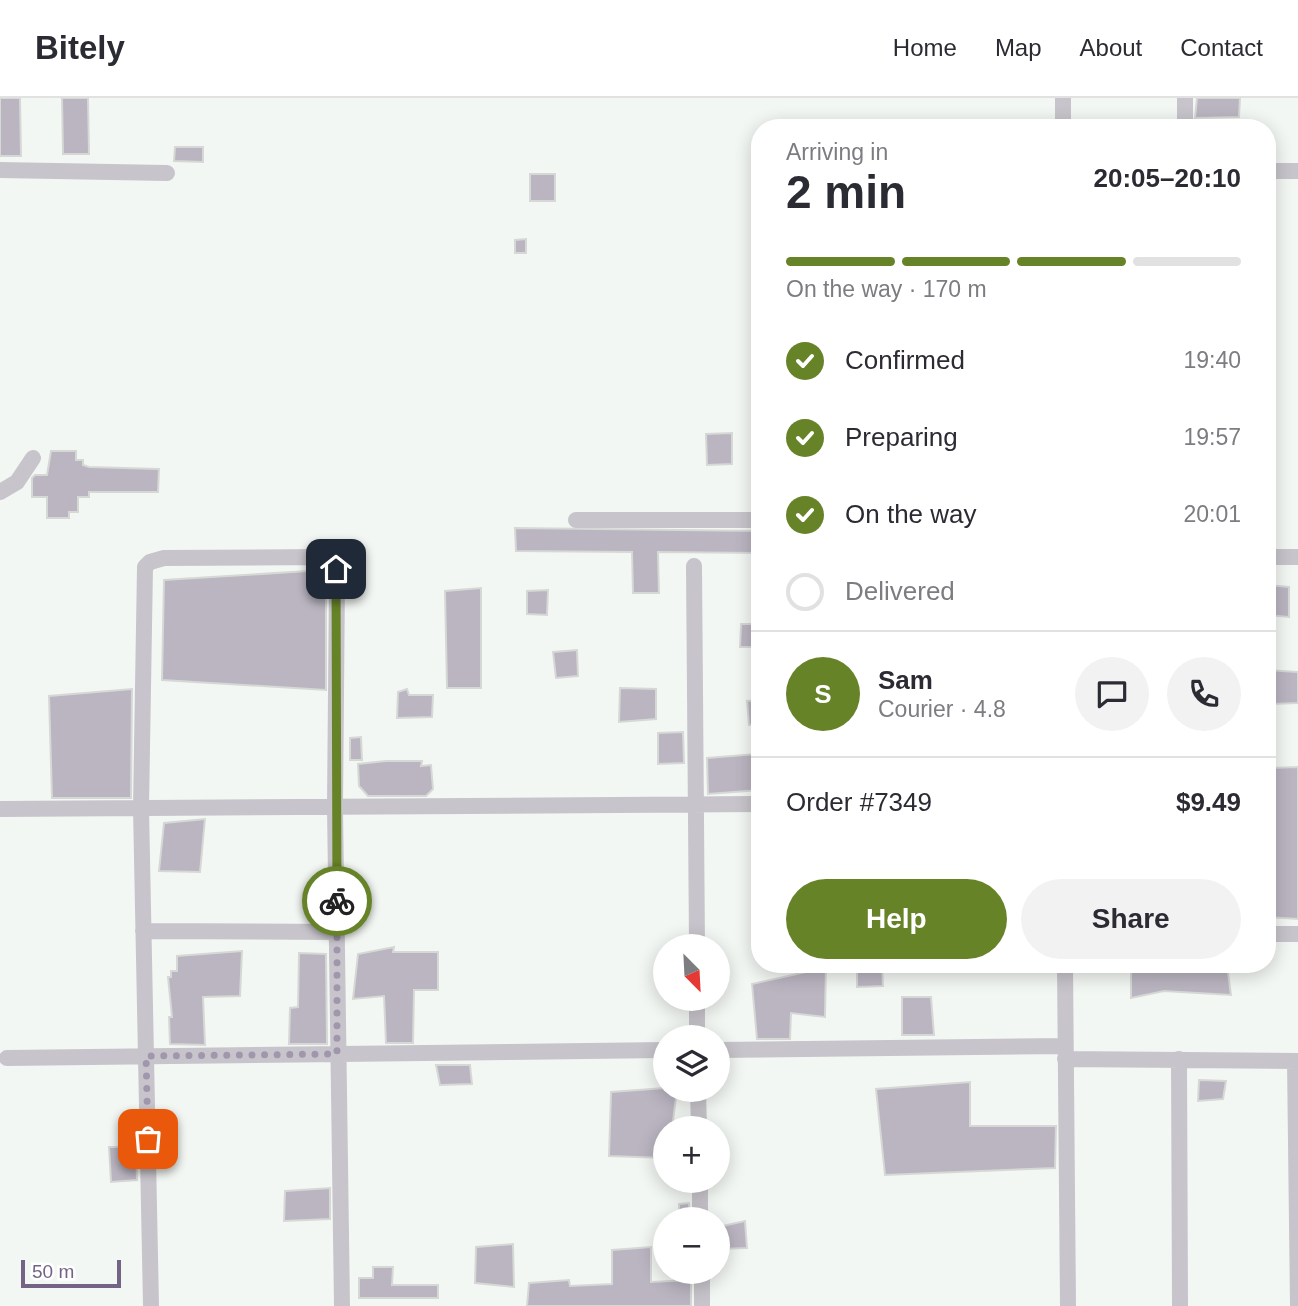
<!DOCTYPE html>
<html lang="en">
<head>
<meta charset="utf-8">
<style>
	:root { --surface:#fff; --page:#f2f2f3; --text:#2b2b33; --muted:#7c7c81; --line:#e1e1e2; --accent:#678328 }
	body { margin:0; font-family:Arial,sans-serif; background:var(--page); color:var(--text); height:100vh; display:flex; flex-direction:column; font-size:26px; white-space:nowrap }
	* { box-sizing:border-box; margin:0 }
	p { font-size:23px; color:var(--muted) }
	.icon { flex:none; width:38px; height:38px; fill:none; stroke:currentColor; stroke-width:2; stroke-linecap:round; stroke-linejoin:round }
	.map { position:relative; flex:1; overflow:hidden }
	.panel { position:absolute; left:751px; top:21px; width:525px; height:854px; display:flex; flex-direction:column; background:var(--surface); border-radius:28px; box-shadow:0 4px 18px #0003 }
	.panel>* { flex:none }
	.needle { width:46px; rotate:156deg }
	.buttons { position:absolute; left:653px; top:836px; display:grid; gap:14px }
	.buttons a { display:grid; place-items:center; width:77px; height:77px; border-radius:50%; background:var(--surface); box-shadow:0 4px 18px #0003; font-size:35px }
	.scale { position:absolute; left:21px; bottom:18px; width:100px; box-sizing:border-box; padding-left:7px; border:4px solid #756386; border-top:0; font-size:19px; line-height:24px; white-space:nowrap; color:#756386; -webkit-text-stroke:5px #fff; paint-order:stroke }
	.pin { position:absolute; display:grid; place-items:center; width:60px; height:60px; color:#fff; margin:-30px; border-radius:14px; box-shadow:0 4px 10px #0006 }
	.courier { position:absolute; display:grid; place-items:center; width:70px; height:70px; margin:-35px; border:5px solid #678328; border-radius:50%; background:#fff; color:#222; box-shadow:0 2px 9px #0007 }
	.summary em { font-style:normal; font-weight:800 }
	.summary div { display:flex; flex-direction:column-reverse }
	.summary { display:flex; align-items:center; justify-content:space-between; height:119px; padding:0 35px }
	h1 { font-size:46px; font-weight:800; line-height:52px }
	.bar { display:grid; grid-template-columns:repeat(4,1fr); gap:10px 7px; align-content:center; height:84px; padding:0 35px }
	.bar i { height:9px; border-radius:5px; background:var(--line) }
	.bar .active { background:var(--accent) }
	.bar p { grid-column:span 4 }
	.line { display:flex; align-items:center; gap:18px; padding:0 35px; border-top:2px solid var(--line) }
	.line div { flex:1 }
	.round { display:grid; place-items:center; flex:none; width:74px; height:74px; border-radius:37px; background:var(--page) }
	ol { padding:0 35px; list-style:none }
	li { display:flex; align-items:center; gap:21px; height:77px }
	li p { margin-inline-start:auto }
	li .icon { padding:7px; border-radius:50%; background:var(--accent); color:#fff; stroke-width:4 }
	li:last-child { color:var(--muted) }
	li i { width:38px; height:38px; border:4px solid var(--line); border-radius:50% }
	.primary-button { display:flex; gap:14px; margin-top:auto; padding:14px 35px }
	.primary-button a { flex:1; height:80px; border-radius:42px; background:var(--accent); color:#fff; font-size:28px; font-weight:800; line-height:80px; text-align:center }
	.primary-button a+a { background:var(--page); color:var(--text) }
	header { display:flex; align-items:center; gap:42px; box-sizing:border-box; height:98px; padding:0 35px; background:var(--surface); border-bottom:2px solid var(--line) }
	header strong { font-size:33px }
	nav { display:flex; gap:38px; margin-inline-start:auto; font-size:24px }
	.map>svg:first-child { display:block }
	.building { fill:#bab5c1; stroke:#d6d8d6; stroke-width:2 }
	.lines { fill:none; stroke-linecap:round; stroke-linejoin:round }
	.street { stroke:#c8c4cb; stroke-width:16 }
	.done { stroke:#a197ac; stroke-width:7; stroke-dasharray:0 12.6 }
	.route { stroke:#678328; stroke-width:9 }
</style>
</head>
<body>
<header>
<strong>Bitely</strong>
<nav><a>Home</a><a>Map</a><a>About</a><a>Contact</a></nav>
</header>
<div class="map">
<svg width="1298" height="1208" viewBox="0 0 1298 1208">
	<rect width="100%" height="100%" fill="#f3f7f3"/>
	<path class="building" d="M0,0h20l1,58h-21z
		M62,0h26l1,56h-26z
		M1197,0h43l-1,19 -44,1z
		M175,49h28v15l-29,-1z
		M530,76h25v27h-25z
		M526,141v14h-11v-13z
		M732,335v31l-25,1 -1,-31z
		M51,353h25v9h7v5l6,2 70,2 -1,23h-69v5h-11v15h-9v6h-22v-21h-15v-19l3,-3h12z
		M515,430l245,3v22l-102,-1 1,41h-26l-1,-41 -116,-1z
		M324,472l2,11v109l-164,-10 2,-100z
		M1267,487l22,2v30l-22,-2z
		M481,490v100h-34l-2,-97z
		M548,492l-1,25 -20,-1v-23z
		M741,526h19v23h-20z
		M577,552l1,26 -22,2 -3,-26z
		M1267,572l31,2v31l-31,1z
		M620,590l36,1v30l-37,3z
		M132,591l-1,109h-79l-3,-102z
		M407,591l2,6h24l-1,22 -35,1 1,-26z
		M760,602v24l-11,1 -2,-24z
		M683,634l1,31 -26,1v-31z
		M361,639l1,23h-12v-22z
		M756,656l4,36 -52,4 -1,-36z
		M386,663h36l-1,5 10,-1 2,24 -7,7h-58l-9,-10 -1,-22z
		M1298,669v152l-31,-2v-88h5l-5,-25v-36z
		M205,721l-5,53 -41,-1 5,-48z
		M394,849l-1,5h45v38h-24l-1,53h-27l-2,-47 -31,3 5,-45z
		M242,853l-2,45 -37,1 2,48 -35,-1 -1,-27h3l-4,-40h3v-6h6v-15z
		M299,855l27,1 1,90h-38l1,-36 8,-1z
		M805,866h21l-1,53 -34,-4 -1,26h-33l-5,-55 54,-12z
		M857,866h25l1,22 -26,1z
		M1131,866h18l18,7 -1,-7 37,5v-5l24,1 4,30 -67,-4 -33,7z
		M902,899h29l3,38h-32z
		M436,967h34l2,19 -32,1z
		M1199,982l27,1 -3,18 -25,2z
		M970,984v44h86l-1,42 -170,7 -9,-86z
		M665,990l12,2 -5,39h-7v29l-56,-2 2,-64z
		M109,1049h27l1,33 -26,2z
		M330,1090v31l-46,2 1,-30z
		M689,1105l1,12 -11,2v-13z
		M745,1123l2,27 -29,1v-22z
		M513,1146l1,43 -39,-4 1,-36z
		M651,1149v35l40,-2v26h-164l2,-23 40,-3 1,6 42,-2v-34z
		M373,1169h20l-1,18h46v13h-79v-20h14z"/>
	<g class="lines">
		<path class="street" d="M1063,0v30
			M1185,0v30
			M0,72l167,3
			M1267,73h31
			M0,394l17,-10 16,-24
			M576,422h184
			M1267,459h31
			M694,468l3,381
			M0,711l760,-5
			M143,833l194,1
			M1267,836h31
			M1065,866l3,342
			M697,901v39
			M718,952l347,-4
			M7,960l658,-8
			M1065,961l233,2
			M1179,961l1,247
			M1295,963l3,245
			M698,992l1,39
			M700,1083v39
			M702,1174v34
			M151,1208l-10,-498 4,-241 5,-5 14,-4 160,-1 8,3 5,20 -2,227 7,499"/>
	</g>
	<g class="lines">
		<path class="done" d="M148,1041l-2,-83 191,-2v-153"/>
		<path class="route" d="M336,471l1,332"/>
	</g>
</svg>
<div class="buttons">
<a><svg class="needle" viewBox="-14 -14 28 28"><path d="M0-13l5 13h-10z" fill="#e53935"/><path d="M0 13l5-13h-10z" fill="#7c7c81"/></svg></a>
<a><svg class="icon" aria-label="layers" viewBox="0 0 24 24"><path d="M12 4l9 5-9 5-9-5zM3 14l9 5 9-5"/></svg></a>
<a>+</a>
<a>−</a>
</div>
<div class="scale">50 m</div>
<div class="pin" style="left:148px;top:1041px;background:#ea580c"><svg class="icon" aria-label="bag" viewBox="0 0 24 24"><path d="M5 8h14l-1 12H6zM9 8a3 3 0 0 1 6 0"/></svg></div>
<div class="pin" style="left:336px;top:471px;background:#1f2937"><svg class="icon" aria-label="home" viewBox="0 0 24 24"><path d="M3 11l9-7 9 7M6 9v11h12V9"/></svg></div>
<div class="courier" style="left:337px;top:803px"><svg class="icon" aria-label="bike" viewBox="0 0 24 24"><circle cx="6" cy="16" r="4"/><circle cx="18" cy="16" r="4"/><path d="M6 16l4-8h5l3 8M10 8l3 8H6M13 5h3"/></svg></div>
<section class="panel">
<div class="summary"><div><h1>2 min</h1><p>Arriving in</p></div><em>20:05–20:10</em></div>
<div class="bar"><i class="active"></i><i class="active"></i><i class="active"></i><i></i><p>On the way · 170 m</p></div>
<ol>
<li><svg class="icon" aria-label="check" viewBox="0 0 24 24"><path d="M5 12l5 5 9-10"/></svg>Confirmed<p>19:40</p></li>
<li><svg class="icon" aria-label="check" viewBox="0 0 24 24"><path d="M5 12l5 5 9-10"/></svg>Preparing<p>19:57</p></li>
<li><svg class="icon" aria-label="check" viewBox="0 0 24 24"><path d="M5 12l5 5 9-10"/></svg>On the way<p>20:01</p></li>
<li><i></i>Delivered</li>
</ol>
<div class="line" style="height:126px"><b class="round" style="background:var(--accent);color:#fff">S</b><div><b>Sam</b><p>Courier · 4.8</p></div><a class="round"><svg class="icon" aria-label="chat" viewBox="0 0 24 24"><path d="M4 5h16v11H9l-5 4z"/></svg></a><a class="round"><svg class="icon" aria-label="phone" viewBox="0 0 24 24"><path d="M5 4h4l2 5-3 2q2 4 5 5l2-3 5 2v4C11 20 4 13 5 4z"/></svg></a></div>
<div class="line" style="height:91px"><div>Order #7349</div><b>$9.49</b></div>
<div class="primary-button"><a>Help</a><a>Share</a></div>
</section>
</div>
</body>
</html>
